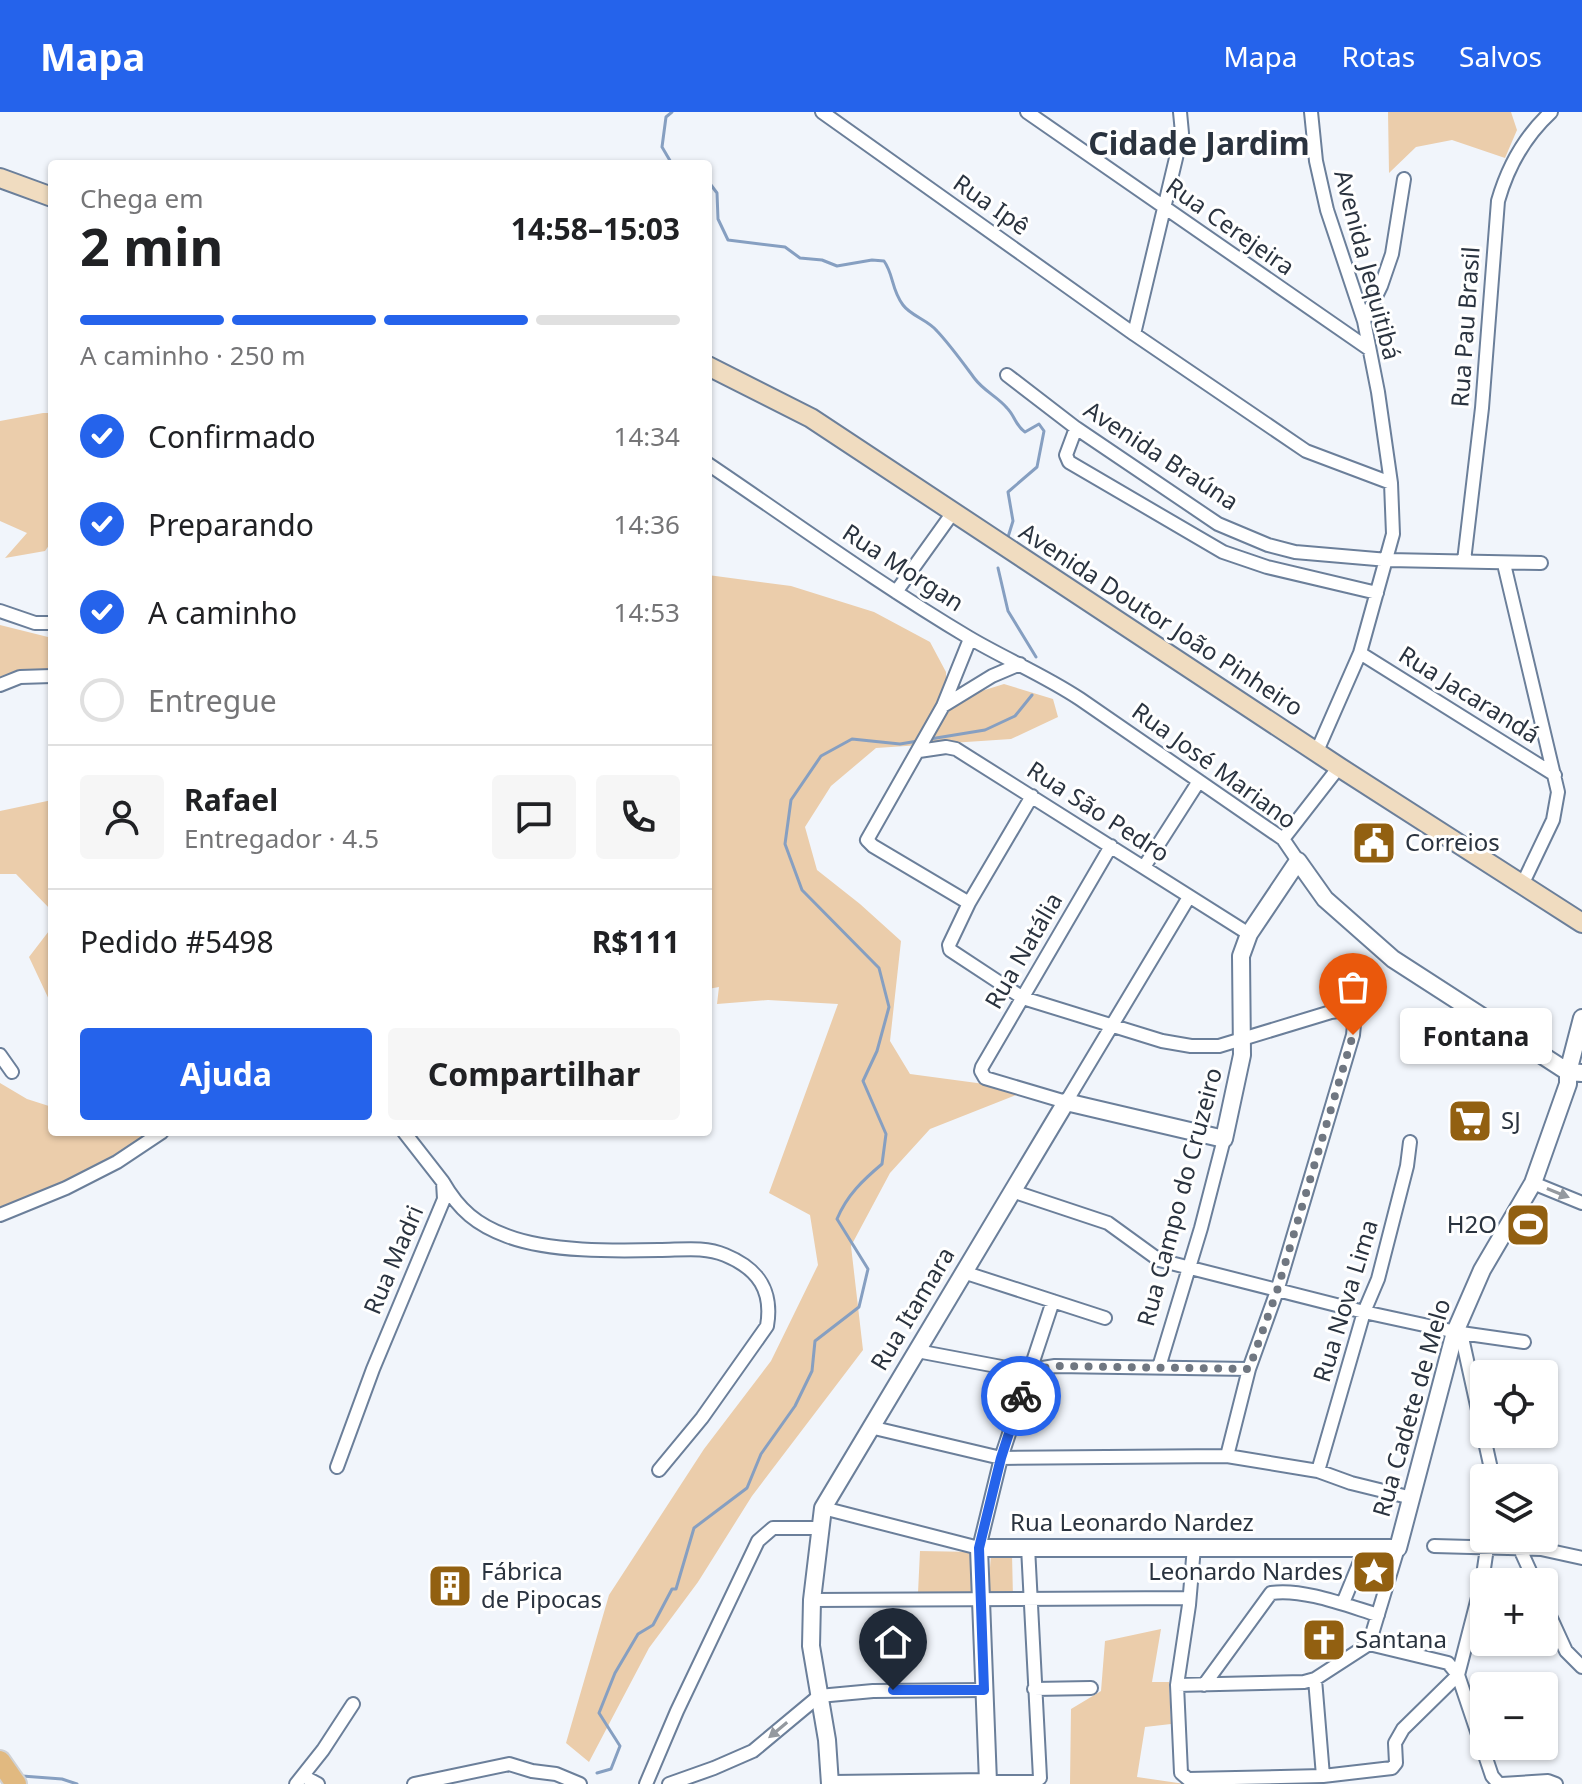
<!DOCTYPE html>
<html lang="pt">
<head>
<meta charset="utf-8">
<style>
	:root { --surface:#fff; --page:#f6f6f6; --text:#202124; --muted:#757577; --line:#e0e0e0; --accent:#2563eb }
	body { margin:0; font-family:"Noto Sans",sans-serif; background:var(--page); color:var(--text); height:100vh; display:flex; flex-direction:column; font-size:30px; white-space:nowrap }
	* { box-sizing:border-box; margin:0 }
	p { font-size:26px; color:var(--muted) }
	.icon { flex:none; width:44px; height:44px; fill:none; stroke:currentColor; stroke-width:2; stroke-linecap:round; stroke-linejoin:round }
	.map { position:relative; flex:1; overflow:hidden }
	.sheet { position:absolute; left:48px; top:48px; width:664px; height:976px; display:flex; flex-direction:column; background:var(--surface); border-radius:8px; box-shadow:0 2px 6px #0004 }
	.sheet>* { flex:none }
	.fabs { position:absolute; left:1470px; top:1248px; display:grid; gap:16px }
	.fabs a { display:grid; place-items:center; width:88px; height:88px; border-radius:8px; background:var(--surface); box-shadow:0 2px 6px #0004; font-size:40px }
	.pin { position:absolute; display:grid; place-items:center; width:68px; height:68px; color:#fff; margin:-82px -34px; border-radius:50% 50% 50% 0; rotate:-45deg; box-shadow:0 0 8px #0007 }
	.pin .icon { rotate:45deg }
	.courier { position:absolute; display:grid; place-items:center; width:80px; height:80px; margin:-40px; border:6px solid #2563eb; border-radius:50%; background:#fff; color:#222; box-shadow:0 2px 10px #0007 }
	.bubble { position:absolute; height:56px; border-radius:8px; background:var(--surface); box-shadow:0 2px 6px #0004; font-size:26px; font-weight:700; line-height:56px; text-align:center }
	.overview em { font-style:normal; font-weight:700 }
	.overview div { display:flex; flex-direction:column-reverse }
	.overview { display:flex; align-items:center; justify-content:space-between; height:136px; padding:0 32px }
	h1 { font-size:52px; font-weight:700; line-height:60px }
	.bar { display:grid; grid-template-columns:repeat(4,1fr); gap:12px 8px; align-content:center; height:96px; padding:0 32px }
	.bar i { height:10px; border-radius:6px; background:var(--line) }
	.bar .on { background:var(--accent) }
	.bar p { grid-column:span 4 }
	.line { display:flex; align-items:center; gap:20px; padding:0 32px; border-top:2px solid var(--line) }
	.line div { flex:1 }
	.round { display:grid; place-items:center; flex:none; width:84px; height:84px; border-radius:8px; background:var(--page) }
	ol { padding:0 32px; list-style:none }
	li { display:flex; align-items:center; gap:24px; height:88px }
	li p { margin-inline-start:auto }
	li .icon { padding:8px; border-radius:50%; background:var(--accent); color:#fff; stroke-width:4 }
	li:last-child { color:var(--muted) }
	li i { width:44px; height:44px; border:4px solid var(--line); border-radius:50% }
	.action { display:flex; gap:16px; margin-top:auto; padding:16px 32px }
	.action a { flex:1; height:92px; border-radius:8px; background:var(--accent); color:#fff; font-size:32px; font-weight:700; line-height:92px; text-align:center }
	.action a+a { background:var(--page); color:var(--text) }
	header { display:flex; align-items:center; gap:48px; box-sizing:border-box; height:112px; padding:0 40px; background:var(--accent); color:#fff }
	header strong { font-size:38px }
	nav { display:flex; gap:44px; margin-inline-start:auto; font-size:28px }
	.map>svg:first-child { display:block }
	.green { fill:#ebcdab }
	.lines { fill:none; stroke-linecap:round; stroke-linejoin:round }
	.stream { stroke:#869fc1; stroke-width:3 }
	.minor-casing { stroke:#6b7f9a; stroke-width:16 }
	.tertiary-casing { stroke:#6b7f9a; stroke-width:20 }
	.secondary-casing { stroke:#6b7f9a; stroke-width:22 }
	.primary-casing { stroke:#d0d2d5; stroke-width:24 }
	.minor { stroke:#fff; stroke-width:12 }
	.tertiary { stroke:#fff; stroke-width:16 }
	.secondary { stroke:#f0dcc0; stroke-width:18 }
	.primary { stroke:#e1b980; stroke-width:20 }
	.oneway { fill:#94999f }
	.done { stroke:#707781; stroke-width:8; stroke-dasharray:0 14.4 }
	.route { stroke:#2563eb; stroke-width:10 }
	.labels { text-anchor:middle; stroke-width:6; stroke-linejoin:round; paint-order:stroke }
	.street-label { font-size:24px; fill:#2a333f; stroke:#fff }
	.poi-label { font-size:24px; fill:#2a333f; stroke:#fff; text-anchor:start }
	.district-label { font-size:32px; font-weight:bold; fill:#2a333f; stroke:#fff }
</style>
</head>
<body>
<header>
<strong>Mapa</strong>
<nav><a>Mapa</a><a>Rotas</a><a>Salvos</a></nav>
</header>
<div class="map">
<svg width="1582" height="1672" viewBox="0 0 1582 1672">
	<rect width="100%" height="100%" fill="#f1f5fb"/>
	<path class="green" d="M1388,0h123l6,18 -12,28 -53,-18 -36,7 -27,26z
		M43,301h9v128l-7,10 -40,7 22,-25 -27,-12v-100z
		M708,463l83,11 83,26 56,30 16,30v30l58,-18 49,15 5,18 -47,22 -135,9 -45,38 -26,41 12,43 43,34 41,37 -11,100 20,33 119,16 -99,39 -40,44 -39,73 12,104 -111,146 -54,86 -49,66 -60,114 -23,-19 43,-148 95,-146 67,-88 47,-96 -8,-50 -41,-22 69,-189 -70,-4 -51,4 2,-17 -11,2z
		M0,513l52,13v42l-52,1z
		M52,688v111l-36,-37h-16v-63z
		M52,815v79l-23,-49z
		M0,971l27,16 25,8v25h99l-44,31 -96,44 -11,2z
		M920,1439l55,1 -1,41h-56z
		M991,1442h21l1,44 -25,-3z
		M1161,1517l-9,53h17l2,42 -26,3 -8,50 48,7h-115l1,-75 30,-18 4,-50z"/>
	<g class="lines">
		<path class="stream" d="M672,0l-6,5 -4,30 10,17
			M708,69l9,12 1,26 10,21 57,7 15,11 22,2 15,6 35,-6 12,1c10,14 7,28 19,44 8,11 25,15 34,26 14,15 26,32 38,48 9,12 23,18 32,29 8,8 8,17 18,24l14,-8 5,7 -7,36 -29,25 5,29 -5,16
			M998,456l10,43 28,46
			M930,627l55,-9 30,-14 17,-21
			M597,1661l14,-4 9,-23 -21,-33 16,-40 23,-39 15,-9 19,-36h4l18,-61 53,-40 14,-34 34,-48 17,-35 3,-30 44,-34 9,-38 -31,-50c10,-24 26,-39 45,-55l4,-30 -23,-53 14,-30 12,-44 -10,-39 -77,-78 -17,-46 6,-44 30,-44 31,-17 48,5 18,-3
			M22,1664l40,3 15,5"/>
		<g class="minor-casing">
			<path id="minor" d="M822,0l312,222 48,-201 -2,-21
				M1027,0l342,237
				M1311,0l5,49 11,49 37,111 14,71 13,91 2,51 -33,119 -43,98
				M1364,209l17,-35 11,-32 12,-75
				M1134,222l172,117 85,32
				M1007,263l69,53 142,96 50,21 27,7 93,8 153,3
				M1076,316l-10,27 3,7 154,90 44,15 110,26
				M708,352c86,58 171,120 260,173 37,22 76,38 112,62l203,140 15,22
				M1464,449l18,-153 16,-207c10,-35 27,-65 53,-89
				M1504,452l54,228 -5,28 -31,65
				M896,480l58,-81
				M0,499l35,12h17
				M1360,541l195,122
				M0,573l20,-8 32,-1
				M943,594l49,-30 28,-12
				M919,639l27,-4 10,2 293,185
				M1032,684l-63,107 -20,42 1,5 73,48 139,43 29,5h28l112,-34 15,-2 9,4 -2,21 -76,256 -28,78 -22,87
				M1283,727l56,-72
				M1111,734l-129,221 -1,4 4,7 81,24 123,-205
				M1144,755l55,-86
				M969,791l-96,-57 -6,-6 76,-134 27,-67
				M0,943l12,17
				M443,1070c16,28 34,43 64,54 42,16 107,15 152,14 22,0 45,-4 66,5 34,14 48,36 42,71l-65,92 -43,52
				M1533,1071l49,20
				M1012,1079l96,32 51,37 205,52 97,21 63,9
				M0,1103l66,-27 51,-26 45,-30
				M963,1160l142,46
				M1461,1221l32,145
				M917,1239l90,17 23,2 25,-4 194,3
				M1159,1255l42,-139 23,-89
				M870,1315l131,31 226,-2 91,15 33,12 61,15
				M337,1355l36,-98 71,-170 -1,-17 -39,-50
				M1318,1359l46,-159 14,-33 29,-113 3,-24
				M823,1396l156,40 22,-90 52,-157
				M1515,1426l20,44
				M1434,1434l107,3 41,9
				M1194,1435l-5,58 -12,80 4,88 7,6 135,-3 69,-8 4,-5 -1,-20 8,-14 55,-54 24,-93 5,-34
				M812,1488l377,-2
				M1343,1491l23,-56
				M1544,1491l22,48 16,16
				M1369,1532l29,-96
				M1315,1567l8,97
				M1177,1573l127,-3 11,-3 54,-35 79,19 10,12 34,101 7,8
				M1204,1573l67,-92c32,-5 77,13 107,22
				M1034,1577l57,-1
				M303,1664l15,8
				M296,1672l27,-34 30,-46
				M414,1672l95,-20 23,7 24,3 24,10
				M646,1672l31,-73 81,-170 15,-13h47
				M669,1672l45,-16 39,-17 66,-55 54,-5 111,-1
				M988,1672v-2h47l5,-4 -12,-231
				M1502,1672l46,-3 8,3"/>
		</g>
		<g class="tertiary-casing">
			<path id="tertiary" d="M830,1672l-3,-44 -16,-94 1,-46 11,-92 243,-406 158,37 18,-84 -1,-99 8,-22 49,-73 27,38 68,60 175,113 14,1
				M833,1672l155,-2 -9,-234h419l57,-216 27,-62 51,-87 35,-99v-12l14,-54"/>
		</g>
		<g class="secondary-casing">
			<path id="secondary" d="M0,66l52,19
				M708,254l103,52 528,349 243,156"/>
		</g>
		<g class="primary-casing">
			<path id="primary" d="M0,1649l16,23"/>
		</g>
		<use href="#minor" class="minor"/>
		<use href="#tertiary" class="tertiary"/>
		<use href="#secondary" class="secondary"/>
		<use href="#primary" class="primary"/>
	</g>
	<defs><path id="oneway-solid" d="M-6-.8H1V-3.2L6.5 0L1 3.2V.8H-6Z" transform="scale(2)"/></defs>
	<g class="oneway">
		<use href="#oneway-solid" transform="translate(1558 1081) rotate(22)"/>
		<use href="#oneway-solid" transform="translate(778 1618) rotate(140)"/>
	</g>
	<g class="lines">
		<path class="done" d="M1021,1284l9,-26 25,-4 194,3 28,-78 76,-256"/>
		<path class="route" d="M893,1578h91l-5,-142 22,-90 20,-62"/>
	</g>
	<defs>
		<g id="civic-square" transform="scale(2.3)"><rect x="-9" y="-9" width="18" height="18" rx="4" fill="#926011" stroke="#fff"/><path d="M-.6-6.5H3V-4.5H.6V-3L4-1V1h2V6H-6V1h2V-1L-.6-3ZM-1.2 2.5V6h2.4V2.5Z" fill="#fff"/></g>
		<g id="supermarket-square" transform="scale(2.3)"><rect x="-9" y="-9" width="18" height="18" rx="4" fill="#926011" stroke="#fff"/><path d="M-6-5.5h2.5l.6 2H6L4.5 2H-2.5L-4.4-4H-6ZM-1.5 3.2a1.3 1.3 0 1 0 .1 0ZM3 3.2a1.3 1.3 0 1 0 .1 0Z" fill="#fff"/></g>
		<g id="stadium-square" transform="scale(2.3)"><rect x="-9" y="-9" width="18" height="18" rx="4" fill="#926011" stroke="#fff"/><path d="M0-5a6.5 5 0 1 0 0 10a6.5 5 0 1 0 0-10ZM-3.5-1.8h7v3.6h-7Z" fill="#fff"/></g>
		<g id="sight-square" transform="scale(2.3)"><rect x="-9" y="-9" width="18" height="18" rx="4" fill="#926011" stroke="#fff"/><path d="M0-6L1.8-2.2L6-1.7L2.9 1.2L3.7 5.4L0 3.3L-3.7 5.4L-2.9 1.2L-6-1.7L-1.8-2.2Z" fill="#fff"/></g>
		<g id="building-square" transform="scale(2.3)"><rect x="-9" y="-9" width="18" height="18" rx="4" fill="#926011" stroke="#fff"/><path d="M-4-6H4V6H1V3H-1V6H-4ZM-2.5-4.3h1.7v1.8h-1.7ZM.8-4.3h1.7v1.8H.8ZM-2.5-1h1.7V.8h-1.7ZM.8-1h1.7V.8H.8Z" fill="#fff"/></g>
		<g id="church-square" transform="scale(2.3)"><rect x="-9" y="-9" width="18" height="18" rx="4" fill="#926011" stroke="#fff"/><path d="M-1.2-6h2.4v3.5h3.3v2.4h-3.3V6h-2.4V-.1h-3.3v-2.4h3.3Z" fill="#fff"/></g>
	</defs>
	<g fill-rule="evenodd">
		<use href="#civic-square" x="1374" y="731"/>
		<use href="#supermarket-square" x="1470" y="1009"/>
		<use href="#stadium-square" x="1528" y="1113"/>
		<use href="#sight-square" x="1374" y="1460"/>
		<use href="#building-square" x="450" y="1474"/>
		<use href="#church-square" x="1324" y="1528"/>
	</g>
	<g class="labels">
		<g class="street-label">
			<text transform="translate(991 93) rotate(35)" y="8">Rua Ipê</text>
			<text transform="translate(1230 115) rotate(35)" y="8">Rua Cerejeira</text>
			<text transform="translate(1367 153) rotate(75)" y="8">Avenida Jequitibá</text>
			<text transform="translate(1466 215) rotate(-86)" y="8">Rua Pau Brasil</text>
			<text transform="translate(1161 344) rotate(33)" y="8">Avenida Braúna</text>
			<text transform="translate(903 456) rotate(33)" y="8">Rua Morgan</text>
			<text transform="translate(1161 508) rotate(33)" y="8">Avenida Doutor João Pinheiro</text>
			<text transform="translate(1469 583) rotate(32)" y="8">Rua Jacarandá</text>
			<text transform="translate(1214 654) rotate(36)" y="8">Rua José Mariano</text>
			<text transform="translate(1098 700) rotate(33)" y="8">Rua São Pedro</text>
			<text transform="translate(1024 839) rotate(-60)" y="8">Rua Natália</text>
			<text transform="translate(1180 1085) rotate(-75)" y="8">Rua Campo do Cruzeiro</text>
			<text transform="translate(394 1148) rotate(-67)" y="8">Rua Madri</text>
			<text transform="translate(1346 1189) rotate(-73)" y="8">Rua Nova Lima</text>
			<text transform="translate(913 1197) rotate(-59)" y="8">Rua Itamara</text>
			<text transform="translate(1412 1296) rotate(-74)" y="8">Rua Cadete de Melo</text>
			<text x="1132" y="1419">Rua Leonardo Nardez</text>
		</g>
		<g class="poi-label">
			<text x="1405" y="739">Correios</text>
			<text x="1501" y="1017">SJ</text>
			<text x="1497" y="1121" text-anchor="end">H2O</text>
			<text x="481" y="1468">Fábrica<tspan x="481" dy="28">de Pipocas</tspan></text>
			<text x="1343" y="1468" text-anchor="end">Leonardo Nardes</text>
			<text x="1355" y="1536">Santana</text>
		</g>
		<g class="district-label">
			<text x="1199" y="43">Cidade Jardim</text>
		</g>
	</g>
</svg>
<div class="fabs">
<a><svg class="icon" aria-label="locate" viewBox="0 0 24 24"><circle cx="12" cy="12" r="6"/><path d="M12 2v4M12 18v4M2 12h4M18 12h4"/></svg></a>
<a><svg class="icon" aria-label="layers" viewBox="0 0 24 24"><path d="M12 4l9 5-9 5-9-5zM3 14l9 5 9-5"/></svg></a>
<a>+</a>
<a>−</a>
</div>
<div class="pin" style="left:1353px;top:923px;background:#ea580c"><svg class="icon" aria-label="bag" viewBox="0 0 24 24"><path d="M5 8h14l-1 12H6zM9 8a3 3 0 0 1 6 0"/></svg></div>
<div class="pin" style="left:893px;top:1578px;background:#1f2937"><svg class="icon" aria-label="home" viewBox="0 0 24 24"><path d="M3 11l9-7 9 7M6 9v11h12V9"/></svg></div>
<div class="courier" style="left:1021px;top:1284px"><svg class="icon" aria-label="bike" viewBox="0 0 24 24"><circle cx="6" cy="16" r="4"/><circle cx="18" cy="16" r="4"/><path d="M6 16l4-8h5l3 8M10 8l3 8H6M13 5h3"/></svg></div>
<div class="bubble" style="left:1400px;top:896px;width:152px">Fontana</div>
<section class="sheet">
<div class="overview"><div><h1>2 min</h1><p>Chega em</p></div><em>14:58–15:03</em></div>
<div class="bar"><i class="on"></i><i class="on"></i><i class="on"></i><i></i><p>A caminho · 250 m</p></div>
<ol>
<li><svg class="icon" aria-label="check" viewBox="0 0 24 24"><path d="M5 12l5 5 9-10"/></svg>Confirmado<p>14:34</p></li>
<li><svg class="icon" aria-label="check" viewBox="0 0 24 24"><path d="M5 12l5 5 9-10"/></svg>Preparando<p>14:36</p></li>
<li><svg class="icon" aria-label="check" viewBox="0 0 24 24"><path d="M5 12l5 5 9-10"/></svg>A caminho<p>14:53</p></li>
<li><i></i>Entregue</li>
</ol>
<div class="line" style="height:144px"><a class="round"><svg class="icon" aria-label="person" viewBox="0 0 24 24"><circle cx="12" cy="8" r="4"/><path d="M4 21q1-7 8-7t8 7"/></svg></a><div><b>Rafael</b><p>Entregador · 4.5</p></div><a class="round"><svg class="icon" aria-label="chat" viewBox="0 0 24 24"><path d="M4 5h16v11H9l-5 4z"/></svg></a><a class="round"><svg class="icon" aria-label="phone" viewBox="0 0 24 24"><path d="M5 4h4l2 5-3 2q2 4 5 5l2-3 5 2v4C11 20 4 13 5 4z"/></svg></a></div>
<div class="line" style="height:104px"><div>Pedido #5498</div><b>R$111</b></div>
<div class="action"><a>Ajuda</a><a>Compartilhar</a></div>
</section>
</div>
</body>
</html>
